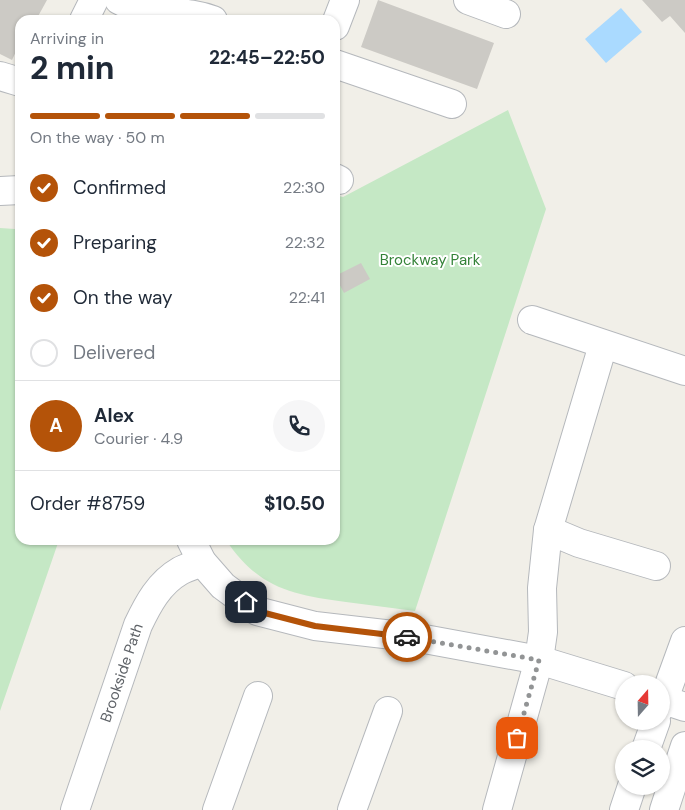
<!DOCTYPE html>
<html lang="en">
<head>
<meta charset="utf-8">
<style>
	:root { --surface:#fff; --page:#f6f6f7; --text:#1f2937; --muted:#747a83; --line:#e0e1e3; --accent:#b45309 }
	body { margin:0; font-family:"DM Sans",sans-serif; background:var(--page); color:var(--text); height:100vh; display:flex; flex-direction:column; font-size:19px; white-space:nowrap }
	* { box-sizing:border-box; margin:0 }
	p { font-size:16px; color:var(--muted) }
	.icon { flex:none; width:28px; height:28px; fill:none; stroke:currentColor; stroke-width:2; stroke-linecap:round; stroke-linejoin:round }
	.map { position:relative; flex:1; overflow:hidden }
	.panel { position:absolute; left:15px; top:15px; width:325px; height:530px; display:flex; flex-direction:column; background:var(--surface); border-radius:15px; box-shadow:0 1px 4px #0004 }
	.panel>* { flex:none }
	.needle { width:32px; rotate:20deg }
	.fabs { position:absolute; left:615px; top:675px; display:grid; gap:10px }
	.fabs a { display:grid; place-items:center; width:55px; height:55px; border-radius:50%; background:var(--surface); box-shadow:0 1px 4px #0004; font-size:25px }
	.pin { position:absolute; display:grid; place-items:center; width:42px; height:42px; color:#fff; margin:-21px; border-radius:10px; box-shadow:0 2px 8px #0006 }
	.courier { position:absolute; display:grid; place-items:center; width:50px; height:50px; margin:-25px; border:4px solid #b45309; border-radius:50%; background:#fff; color:#222; box-shadow:0 1px 6px #0007 }
	.overview em { font-style:normal; font-weight:700 }
	.overview div { display:flex; flex-direction:column-reverse }
	.overview { display:flex; align-items:center; justify-content:space-between; height:85px; padding:0 15px }
	h1 { font-size:32px; font-weight:700; line-height:38px }
	.bar { display:grid; grid-template-columns:repeat(4,1fr); gap:8px 5px; align-content:center; height:60px; padding:0 15px }
	.bar i { height:6px; border-radius:4px; background:var(--line) }
	.bar .on { background:var(--accent) }
	.bar p { grid-column:span 4 }
	.line { display:flex; align-items:center; gap:12px; padding:0 15px; border-top:1px solid var(--line) }
	.line div { flex:1 }
	.round { display:grid; place-items:center; flex:none; width:52px; height:52px; border-radius:26px; background:var(--page) }
	ol { padding:0 15px; list-style:none }
	li { display:flex; align-items:center; gap:15px; height:55px }
	li p { margin-inline-start:auto }
	li .icon { padding:5px; border-radius:50%; background:var(--accent); color:#fff; stroke-width:4 }
	li:last-child { color:var(--muted) }
	li i { width:28px; height:28px; border:2px solid var(--line); border-radius:50% }
	.map>svg:first-child { display:block }
	.green { fill:#c5e8c5 }
	.water { fill:#aadaff }
	.building { fill:#cccac5 }
	.lines { fill:none; stroke-linecap:round; stroke-linejoin:round }
	.minor-casing { stroke:#b5b8bc; stroke-width:30 }
	.minor { stroke:#fff; stroke-width:28 }
	.done { stroke:#929495; stroke-width:5; stroke-dasharray:0 9 }
	.route { stroke:#b45309; stroke-width:6 }
	.labels { text-anchor:middle; stroke-width:4; stroke-linejoin:round; paint-order:stroke }
	.park-label { font-size:15px; fill:#348238; stroke:#fff }
	.street-label { font-size:15px; fill:#5f6368; stroke:#fff }
</style>
</head>
<body>
<div class="map">
<svg width="685" height="810" viewBox="0 0 685 810">
	<rect width="100%" height="100%" fill="#f1efe8"/>
	<path class="green" d="M508,110l38,99 -131,402c-23,-3 -46,-6 -69,-9 -54,-7 -88,-14 -120,-62h109v-345l8,2z
		M0,228l15,1 5,22v289h39l-59,171z"/>
	<path class="water" d="M621,8l21,24 -36,31 -21,-24z"/>
	<path class="building" d="M0,0h47l-11,20h-16v23l-8,17 -12,-6z
		M378,0l116,43 -17,46 -116,-42z
		M642,0h43v33l-15,-17 -8,6z
		M361,263l9,16 -26,14 -9,-17z"/>
	<g class="lines">
		<g class="minor-casing">
			<g id="minor">
				<path d="M119,0c31,17 62,8 94,20"/>
				<path d="M468,0l38,14"/>
				<path d="M84,20l10,-20"/>
				<path d="M335,26l10,-26"/>
				<path d="M335,64l117,40"/>
				<path d="M0,76l20,6"/>
				<path d="M335,178l4,2"/>
				<path d="M0,191l20,-1"/>
				<path d="M532,320l153,51"/>
				<path d="M548,530l31,13 77,23"/>
				<path d="M191,540l11,22 21,24 34,25 58,15 104,12 120,22 85,26"/>
				<path d="M661,699l24,8"/>
				<path d="M661,707l24,-66"/>
				<path d="M646,749l10,-28"/>
				<path id="s1" d="M75,810l63,-185c10,-21 21,-42 42,-54 7,-4 15,-6 22,-9"/>
				<path d="M217,810l41,-114"/>
				<path d="M352,810l36,-99"/>
				<path d="M497,810l42,-150 4,-28 -1,-44 6,-58 55,-185"/>
				<path d="M624,810l8,-24"/>
				<path d="M664,810l21,-64"/>
			</g>
		</g>
		<use href="#minor" class="minor"/>
	</g>
	<g class="lines">
		<path class="done" d="M407,637l132,23 -22,78"/>
		<path class="route" d="M246,602l11,9 58,15 92,11"/>
	</g>
	<g class="labels">
		<g class="park-label">
			<text x="430" y="265">Brockway Park</text>
		</g>
		<g class="street-label">
			<text dy="5" stroke="none"><textPath href="#s1" startOffset="145">Brookside Path</textPath></text>
		</g>
	</g>
</svg>
<div class="fabs">
<a><svg class="needle" viewBox="-14 -14 28 28"><path d="M0-13l5 13h-10z" fill="#e53935"/><path d="M0 13l5-13h-10z" fill="#747a83"/></svg></a>
<a><svg class="icon" aria-label="layers" viewBox="0 0 24 24"><path d="M12 4l9 5-9 5-9-5zM3 14l9 5 9-5"/></svg></a>
</div>
<div class="pin" style="left:517px;top:738px;background:#ea580c"><svg class="icon" aria-label="bag" viewBox="0 0 24 24"><path d="M5 8h14l-1 12H6zM9 8a3 3 0 0 1 6 0"/></svg></div>
<div class="pin" style="left:246px;top:602px;background:#1f2937"><svg class="icon" aria-label="home" viewBox="0 0 24 24"><path d="M3 11l9-7 9 7M6 9v11h12V9"/></svg></div>
<div class="courier" style="left:407px;top:637px"><svg class="icon" aria-label="car" viewBox="0 0 24 24"><path d="M5 17H2v-5l4-1 3-4h7l3 4 3 1v5h-3M9 17h6M6 11h13"/><circle cx="7" cy="17" r="2"/><circle cx="17" cy="17" r="2"/></svg></div>
<section class="panel">
<div class="overview"><div><h1>2 min</h1><p>Arriving in</p></div><em>22:45–22:50</em></div>
<div class="bar"><i class="on"></i><i class="on"></i><i class="on"></i><i></i><p>On the way · 50 m</p></div>
<ol>
<li><svg class="icon" aria-label="check" viewBox="0 0 24 24"><path d="M5 12l5 5 9-10"/></svg>Confirmed<p>22:30</p></li>
<li><svg class="icon" aria-label="check" viewBox="0 0 24 24"><path d="M5 12l5 5 9-10"/></svg>Preparing<p>22:32</p></li>
<li><svg class="icon" aria-label="check" viewBox="0 0 24 24"><path d="M5 12l5 5 9-10"/></svg>On the way<p>22:41</p></li>
<li><i></i>Delivered</li>
</ol>
<div class="line" style="height:90px"><b class="round" style="background:var(--accent);color:#fff">A</b><div><b>Alex</b><p>Courier · 4.9</p></div><a class="round"><svg class="icon" aria-label="phone" viewBox="0 0 24 24"><path d="M5 4h4l2 5-3 2q2 4 5 5l2-3 5 2v4C11 20 4 13 5 4z"/></svg></a></div>
<div class="line" style="height:65px"><div>Order #8759</div><b>$10.50</b></div>
</section>
</div>
</body>
</html>
